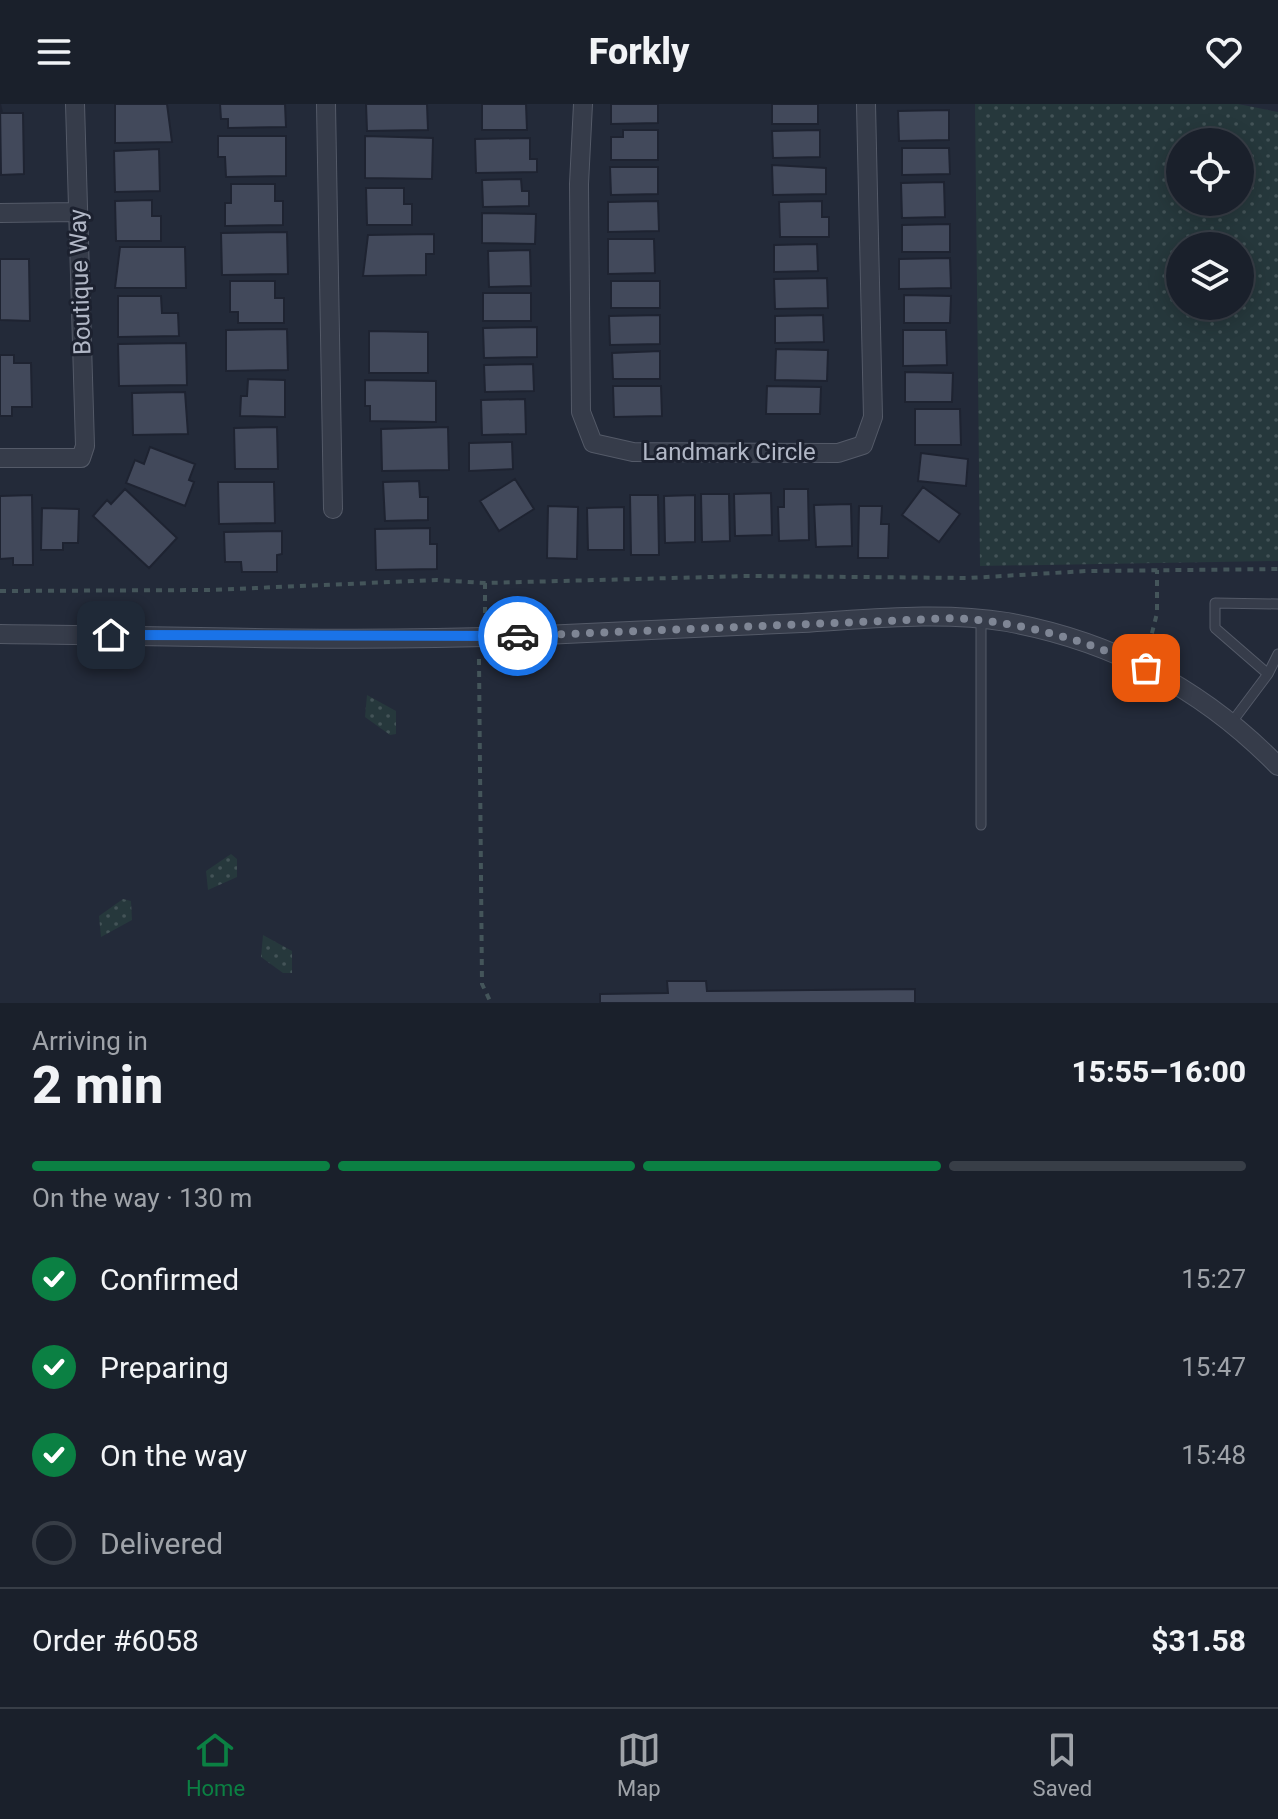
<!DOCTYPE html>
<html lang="en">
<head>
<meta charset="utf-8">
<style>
	:root { --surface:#1a202b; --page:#232833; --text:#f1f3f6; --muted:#9fa3a9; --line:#383e47; --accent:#0b8043 }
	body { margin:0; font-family:Roboto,sans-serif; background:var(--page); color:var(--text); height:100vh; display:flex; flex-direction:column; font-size:30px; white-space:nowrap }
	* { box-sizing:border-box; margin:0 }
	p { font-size:26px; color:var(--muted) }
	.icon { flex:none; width:44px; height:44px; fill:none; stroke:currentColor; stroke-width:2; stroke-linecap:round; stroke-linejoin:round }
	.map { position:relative; height:899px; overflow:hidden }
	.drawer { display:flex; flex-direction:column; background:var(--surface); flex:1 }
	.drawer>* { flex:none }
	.fabs { position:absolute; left:1166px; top:24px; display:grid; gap:16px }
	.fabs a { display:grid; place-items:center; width:88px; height:88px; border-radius:50%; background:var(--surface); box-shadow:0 4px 20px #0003,0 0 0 2px var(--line); font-size:40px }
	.pin { position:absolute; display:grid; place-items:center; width:68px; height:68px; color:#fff; margin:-34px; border-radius:16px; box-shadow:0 4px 12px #0006 }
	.courier { position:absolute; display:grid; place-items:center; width:80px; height:80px; margin:-40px; border:6px solid #1a73e8; border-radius:50%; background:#fff; color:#222; box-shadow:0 2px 10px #0007 }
	.head em { font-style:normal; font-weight:800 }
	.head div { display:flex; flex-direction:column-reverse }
	.head { display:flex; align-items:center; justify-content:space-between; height:136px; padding:0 32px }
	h1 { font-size:52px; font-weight:800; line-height:60px }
	.bar { display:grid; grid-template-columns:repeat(4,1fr); gap:12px 8px; align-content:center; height:96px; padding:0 32px }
	.bar i { height:10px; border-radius:6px; background:var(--line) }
	.bar .active { background:var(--accent) }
	.bar p { grid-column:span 4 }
	.line { display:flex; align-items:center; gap:20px; padding:0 32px; border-top:2px solid var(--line) }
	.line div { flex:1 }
	ol { padding:0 32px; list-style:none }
	li { display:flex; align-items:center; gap:24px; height:88px }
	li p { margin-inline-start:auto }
	li .icon { padding:8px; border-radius:50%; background:var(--accent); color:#fff; stroke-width:4 }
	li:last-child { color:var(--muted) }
	li i { width:44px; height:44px; border:4px solid var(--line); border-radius:50% }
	header { display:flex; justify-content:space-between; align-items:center; height:104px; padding:0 32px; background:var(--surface); font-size:36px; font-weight:800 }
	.tab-bar { display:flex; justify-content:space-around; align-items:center; height:112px; border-top:2px solid var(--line); background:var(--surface); font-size:22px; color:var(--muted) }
	.tab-bar a { display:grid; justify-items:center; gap:4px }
	.tab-bar .active { color:var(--accent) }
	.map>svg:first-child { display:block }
	.grass { fill:url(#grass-dots); fill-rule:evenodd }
	.building { fill:#42495b; stroke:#1e2331; stroke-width:2 }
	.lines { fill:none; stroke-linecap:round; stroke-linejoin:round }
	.service-casing { stroke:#545a68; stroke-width:11 }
	.minor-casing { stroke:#545a68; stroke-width:20 }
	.path { stroke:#44555a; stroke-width:4; stroke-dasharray:6 6; stroke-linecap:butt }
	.service { stroke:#363c4a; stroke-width:9 }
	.minor { stroke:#363c4a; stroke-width:18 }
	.done { stroke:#7f8695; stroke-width:8; stroke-dasharray:0 14.4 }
	.route { stroke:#1a73e8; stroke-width:10 }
	.labels { text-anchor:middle; stroke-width:6; stroke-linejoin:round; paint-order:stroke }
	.street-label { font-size:24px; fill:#b1b7c6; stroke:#1c212f }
</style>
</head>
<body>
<header><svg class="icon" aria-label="menu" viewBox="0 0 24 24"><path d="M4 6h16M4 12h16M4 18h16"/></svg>Forkly<svg class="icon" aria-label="heart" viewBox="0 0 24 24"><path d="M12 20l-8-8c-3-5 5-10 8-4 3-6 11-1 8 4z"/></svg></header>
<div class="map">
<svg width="1278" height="899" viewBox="0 0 1278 899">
	<defs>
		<pattern id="grass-dots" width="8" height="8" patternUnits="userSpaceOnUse" patternTransform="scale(2)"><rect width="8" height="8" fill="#26383c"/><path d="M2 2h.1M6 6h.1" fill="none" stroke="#435357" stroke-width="1.8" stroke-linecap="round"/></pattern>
	</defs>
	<rect width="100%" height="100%" fill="#232a39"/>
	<path class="grass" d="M975,0h263l40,8v449l-298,5zM1240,38v60h-60v-60zM1240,142v60h-60v-60z
		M367,591l29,16v23l-6,1 -25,-18z
		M231,750l6,5v18l-29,13 -2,-19z
		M123,795l8,2 1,19 -31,17 -2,-21z
		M263,831l29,16v22h-9l-22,-16z"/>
	<path class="building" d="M0,0l2,9h21l1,61 -23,1z
		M115,0h52l5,38 -57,1z
		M220,0h65l1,23 -58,1v-9h-7z
		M366,0h61l1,26 -61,1z
		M482,0h44l1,26h-45z
		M611,0h47v19l-47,1z
		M772,0h46v20h-46z
		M949,6v30l-50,1 -1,-30z
		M623,26h35v30h-47v-23h12z
		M820,26v27l-47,1 -1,-27z
		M218,32h68v40l-60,1 -1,-20h-7z
		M365,32l68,2 -1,41 -67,-1z
		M530,34v21h7v13l-61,1 -1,-34z
		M902,44h47l1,26 -48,1z
		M159,45l1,42 -45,1 -1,-41z
		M772,61l54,3v26l-53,1z
		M610,63h48v27l-47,1z
		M521,75l1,12h7v15l-46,1 -1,-27z
		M944,78l1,35 -43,1 -1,-35z
		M231,80h44v17h8v24l-58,1v-23h6z
		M366,84h38v16h8v21h-45z
		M152,96v16h9v25h-45l-1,-40z
		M658,97l1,30 -51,1v-30z
		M822,97v16h7v20h-49l-1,-35z
		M482,109l54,1 -1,30 -53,-1z
		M950,120v28h-48v-27z
		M287,128l1,42 -66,1 -1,-42z
		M434,130v20h-8v21l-63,1 5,-41z
		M608,135h46l1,34 -47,1z
		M817,140l1,27 -44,1v-27z
		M120,143h65l1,41h-71z
		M530,146l1,36 -42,1 -1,-36z
		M950,154l1,30 -52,1v-30z
		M0,155h29l1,62 -30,-1z
		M827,174l1,30 -53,1 -1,-30z
		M230,177h45v17h9v25h-46v-11h-8z
		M611,177h49v27h-49z
		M483,189h48v28h-48z
		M904,191l47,1 -1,27h-46z
		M118,192h43l1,17h16l1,23 -61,1z
		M660,211v29l-50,1 -1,-29z
		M823,211l1,27 -49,1v-27z
		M537,223v30l-53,1 -1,-30z
		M287,225l1,41 -62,1v-41z
		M903,226h43l1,35 -44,1z
		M369,227l59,1v41h-59z
		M186,239l1,42 -68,1 -1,-42z
		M776,245l52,1 -1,31 -52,-1z
		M660,247v28h-47l-1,-26z
		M0,251h14v8h17l1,44h-20v9h-12z
		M533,260l1,27 -49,1 -1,-27z
		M905,268l48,1 -1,29h-47z
		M248,275l37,1v37l-45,-1 1,-20h6z
		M365,276l71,1v41l-66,-1v-15h-5z
		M613,282h48l1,30 -48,1z
		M767,282l54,1 -1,27h-54z
		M185,288l3,42 -55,1 -1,-42z
		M525,295l1,35 -44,1 -1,-35z
		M915,305h45l1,36h-46z
		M277,323l1,42h-43l-1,-41z
		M448,323l1,43 -67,1 -1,-42z
		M512,338l1,27 -44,2v-28z
		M150,343l45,17 -6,16 5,2 -9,24 -59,-23 9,-23 9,4z
		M921,349l47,6 -2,27 -48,-5z
		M515,375l19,30 -35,22 -19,-30z
		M419,377l1,16h8v23l-43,1 -2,-39z
		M218,378h56l1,41 -56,1z
		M923,383l37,27 -21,28 -37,-27z
		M125,385l52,49 -28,30 -56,-52 14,-16 4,4z
		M784,385h24l1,51 -30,1 -1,-34h6z
		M771,389l1,42 -37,1 -1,-42z
		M701,390h28l1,47 -28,1z
		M32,391l1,70h-20v-7l-13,1v-63z
		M630,391h28l1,60h-28z
		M695,391v47l-30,1 -1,-47z
		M851,400l1,42 -36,1 -2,-42z
		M548,402l30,1 -1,52 -30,-1z
		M859,402h23l-1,18h8l-1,34h-30z
		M624,403v43h-36l-1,-42z
		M42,404l37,1 -1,34h-15v7h-22z
		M430,424v16h7v25l-61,1 -1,-41z
		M282,427v23l-5,1v17h-35l-1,-10h-16l-1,-30z
		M667,877h39l1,10 208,-2v14h-315v-9l68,-1z"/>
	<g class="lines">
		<g class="service-casing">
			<path id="service" d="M1278,500l-63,-1v25l53,46 10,-20
				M981,516v205
				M1232,618l36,-48"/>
		</g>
		<g class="minor-casing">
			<path id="minor" d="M326,0l7,405
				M583,0l-4,80 2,228 12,31 40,9 205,1 25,-8 10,-28 -7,-313
				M0,109l77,-1
				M0,354h81l4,-12 -10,-342
				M0,530c181,2 363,9 544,1 86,-4 172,-8 258,-12 68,-4 138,-12 205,-1 105,19 197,68 271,144"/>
		</g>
		<path class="path" d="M485,479v31
			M0,487l210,-1 227,-10 48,3 263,-7 221,2 118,-7 191,-2
			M1149,541l8,-32v-43
			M479,555l3,325 9,19"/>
		<use href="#service" class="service"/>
		<use href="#minor" class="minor"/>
	</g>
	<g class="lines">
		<path class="done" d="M518,532l438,-18c68,5 128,21 190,50"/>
		<path class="route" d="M111,531l407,1"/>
	</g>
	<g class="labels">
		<g class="street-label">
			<text transform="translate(80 178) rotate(-92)" y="8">Boutique Way</text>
			<text x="729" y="356">Landmark Circle</text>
		</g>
	</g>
</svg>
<div class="fabs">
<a><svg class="icon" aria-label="locate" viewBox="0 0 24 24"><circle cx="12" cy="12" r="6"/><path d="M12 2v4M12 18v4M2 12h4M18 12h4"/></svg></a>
<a><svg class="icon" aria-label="layers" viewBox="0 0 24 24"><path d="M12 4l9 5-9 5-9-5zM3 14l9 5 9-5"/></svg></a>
</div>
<div class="pin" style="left:1146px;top:564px;background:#ea580c"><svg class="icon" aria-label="bag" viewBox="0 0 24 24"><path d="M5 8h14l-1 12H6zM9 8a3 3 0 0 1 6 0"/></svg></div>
<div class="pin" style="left:111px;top:531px;background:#1f2937"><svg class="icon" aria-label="home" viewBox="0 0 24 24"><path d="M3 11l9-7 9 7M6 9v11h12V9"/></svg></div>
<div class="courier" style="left:518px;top:532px"><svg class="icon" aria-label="car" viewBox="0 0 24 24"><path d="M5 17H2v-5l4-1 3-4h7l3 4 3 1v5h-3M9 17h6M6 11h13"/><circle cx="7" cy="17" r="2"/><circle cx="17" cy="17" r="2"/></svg></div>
</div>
<section class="drawer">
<div class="head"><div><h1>2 min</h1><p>Arriving in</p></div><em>15:55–16:00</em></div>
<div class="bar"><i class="active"></i><i class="active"></i><i class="active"></i><i></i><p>On the way · 130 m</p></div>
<ol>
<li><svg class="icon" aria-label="check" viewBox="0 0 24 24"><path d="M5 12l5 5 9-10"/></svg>Confirmed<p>15:27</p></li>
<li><svg class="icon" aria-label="check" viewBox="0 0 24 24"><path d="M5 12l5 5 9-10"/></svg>Preparing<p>15:47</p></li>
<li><svg class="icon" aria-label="check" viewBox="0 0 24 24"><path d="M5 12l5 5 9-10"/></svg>On the way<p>15:48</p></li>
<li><i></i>Delivered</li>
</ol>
<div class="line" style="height:104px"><div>Order #6058</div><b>$31.58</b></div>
</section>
<nav class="tab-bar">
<a class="active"><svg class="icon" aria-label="home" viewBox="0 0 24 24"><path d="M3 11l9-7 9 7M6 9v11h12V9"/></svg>Home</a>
<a><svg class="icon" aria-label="map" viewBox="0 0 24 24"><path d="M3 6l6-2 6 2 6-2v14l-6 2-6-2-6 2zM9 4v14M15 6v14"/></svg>Map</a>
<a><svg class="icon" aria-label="saved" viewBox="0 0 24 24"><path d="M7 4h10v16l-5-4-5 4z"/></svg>Saved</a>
</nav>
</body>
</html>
